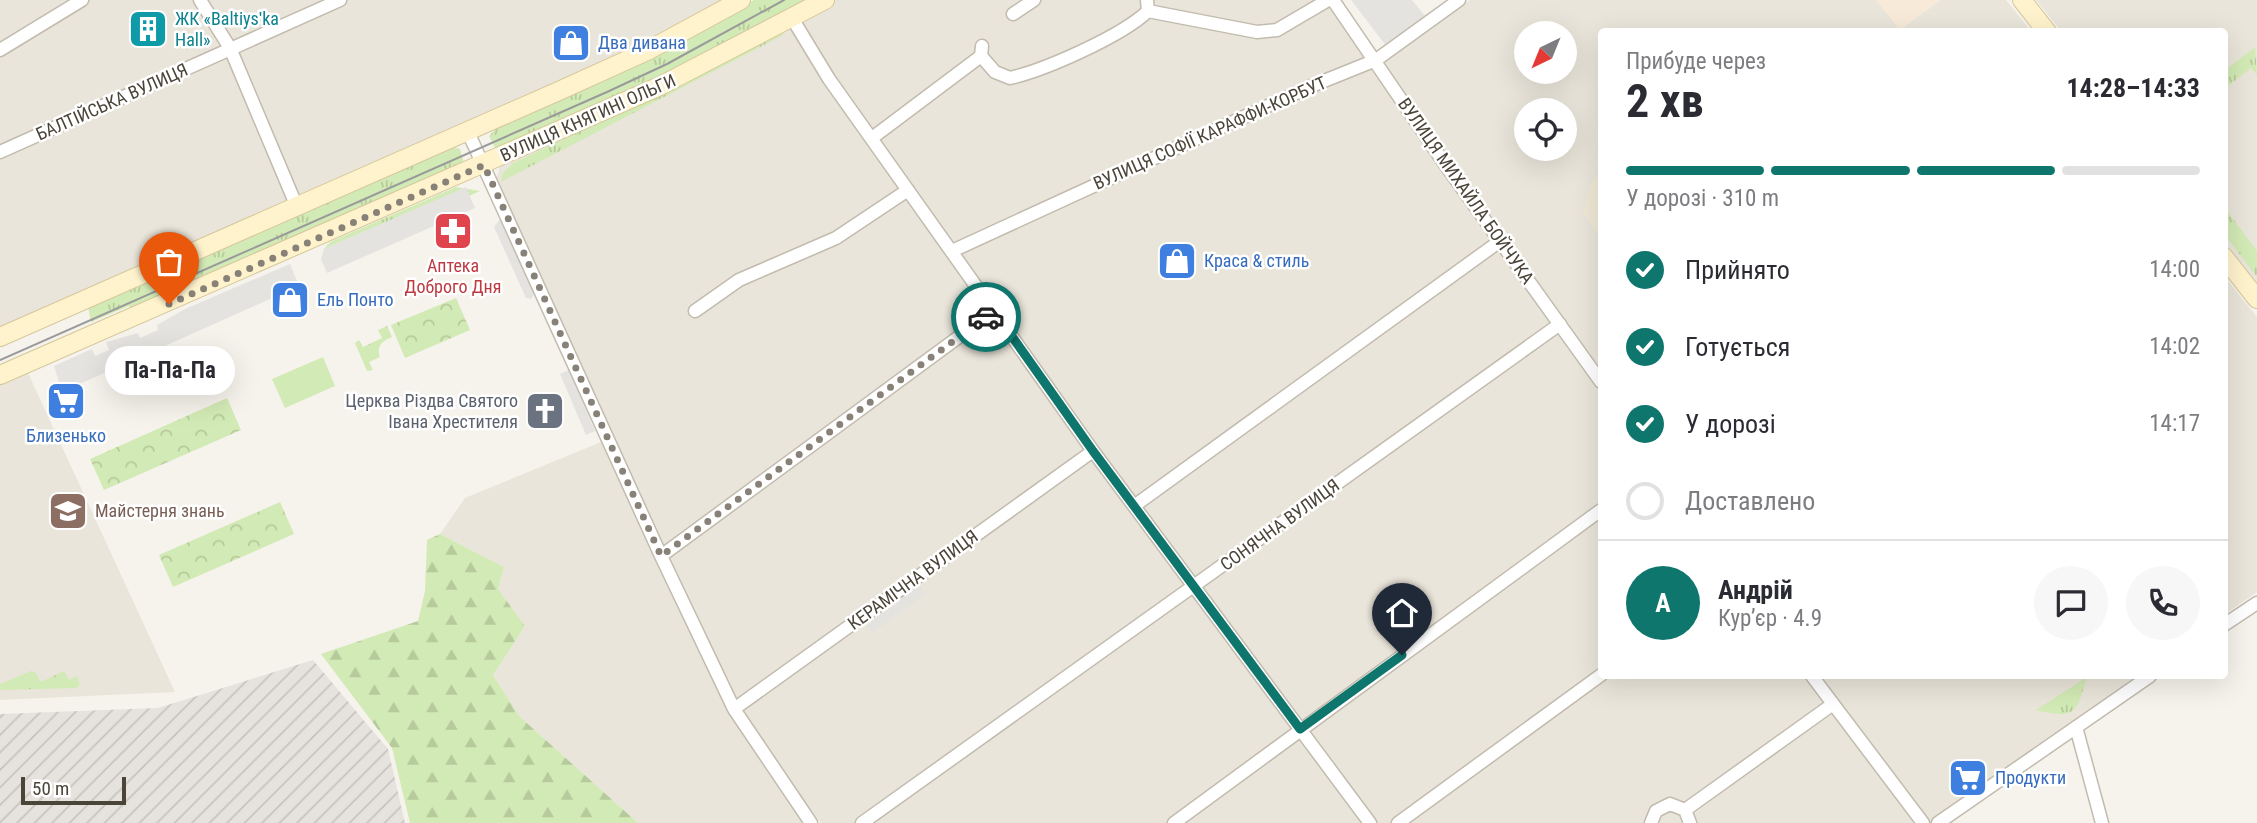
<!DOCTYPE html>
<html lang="uk">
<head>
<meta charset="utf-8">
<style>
	:root { --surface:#fff; --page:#f7f7f7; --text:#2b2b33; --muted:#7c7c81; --line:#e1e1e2; --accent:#0f766e }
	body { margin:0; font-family:"Roboto Condensed",sans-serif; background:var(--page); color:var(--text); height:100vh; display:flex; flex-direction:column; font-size:26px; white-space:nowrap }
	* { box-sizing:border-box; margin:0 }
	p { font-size:23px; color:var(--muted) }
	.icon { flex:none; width:38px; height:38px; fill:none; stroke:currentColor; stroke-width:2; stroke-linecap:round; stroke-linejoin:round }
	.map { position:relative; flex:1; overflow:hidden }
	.sheet { position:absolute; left:1598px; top:28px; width:630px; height:651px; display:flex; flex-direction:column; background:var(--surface); border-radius:7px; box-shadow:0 7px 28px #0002 }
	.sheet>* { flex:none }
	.needle { width:46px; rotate:223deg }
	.fabs { position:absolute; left:1514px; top:21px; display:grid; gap:14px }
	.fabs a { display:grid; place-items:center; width:63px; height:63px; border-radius:50%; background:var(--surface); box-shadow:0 7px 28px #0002; font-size:35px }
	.scale { position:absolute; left:21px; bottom:18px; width:105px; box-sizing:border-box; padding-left:7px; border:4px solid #4b4439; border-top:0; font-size:19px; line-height:24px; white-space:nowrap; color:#4b4439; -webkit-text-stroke:5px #fff; paint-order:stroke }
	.pin { position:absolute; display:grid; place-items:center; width:60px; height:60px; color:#fff; margin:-72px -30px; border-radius:50% 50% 50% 0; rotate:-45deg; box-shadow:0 0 7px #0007 }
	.pin .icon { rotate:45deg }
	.courier { position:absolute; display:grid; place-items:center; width:70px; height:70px; margin:-35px; border:5px solid #0f766e; border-radius:50%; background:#fff; color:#222; box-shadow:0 2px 9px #0007 }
	.bubble { position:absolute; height:49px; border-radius:24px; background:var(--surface); box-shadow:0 7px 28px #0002; font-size:23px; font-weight:700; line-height:49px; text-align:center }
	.overview em { font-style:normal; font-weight:700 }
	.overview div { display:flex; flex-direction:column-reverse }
	.overview { display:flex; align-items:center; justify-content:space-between; height:119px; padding:0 28px }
	h1 { font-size:46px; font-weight:700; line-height:52px }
	.bar { display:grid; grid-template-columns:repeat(4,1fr); gap:10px 7px; align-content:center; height:84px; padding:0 28px }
	.bar i { height:9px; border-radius:5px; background:var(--line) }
	.bar .active { background:var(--accent) }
	.bar p { grid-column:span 4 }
	.line { display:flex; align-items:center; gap:18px; padding:0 28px; border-top:2px solid var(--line) }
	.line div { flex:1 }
	.round { display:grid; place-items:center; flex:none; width:74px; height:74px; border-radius:37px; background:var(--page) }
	ol { padding:0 28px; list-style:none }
	li { display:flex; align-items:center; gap:21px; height:77px }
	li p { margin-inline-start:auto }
	li .icon { padding:7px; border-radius:50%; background:var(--accent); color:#fff; stroke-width:4 }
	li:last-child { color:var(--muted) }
	li i { width:38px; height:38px; border:4px solid var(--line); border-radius:50% }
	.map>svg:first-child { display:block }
	.residential { fill:#eae5da; fill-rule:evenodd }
	.commercial { fill:#f7ead8 }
	.industrial { fill:url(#industrial-furrows) }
	.education { fill:#efe8d6 }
	.grass { fill:url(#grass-tufts) }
	.forest { fill:url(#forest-firs) }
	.park { fill:url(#park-crowns) }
	.pitch { fill:#d2eab5 }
	.parking { fill:#e5e3e0 }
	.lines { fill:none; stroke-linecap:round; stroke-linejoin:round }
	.street-casing { stroke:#c2bbae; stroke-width:15 }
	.secondary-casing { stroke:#d6c79b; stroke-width:20 }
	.street { stroke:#fff; stroke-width:12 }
	.secondary { stroke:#fff3cd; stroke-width:18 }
	.tram { stroke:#9a9a9a; stroke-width:2 }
	.done { stroke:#878178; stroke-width:7; stroke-dasharray:0 12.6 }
	.route { stroke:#0f766e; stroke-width:9 }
	.labels { text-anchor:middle; stroke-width:5; stroke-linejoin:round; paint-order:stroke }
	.culture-label { font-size:18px; fill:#0d838f; stroke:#fff; text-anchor:start }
	.shop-label { font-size:18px; fill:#366cbe; stroke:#fff; text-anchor:start }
	.street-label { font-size:18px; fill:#4b4439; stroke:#fff }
	.health-label { font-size:18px; fill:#be3a42; stroke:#fff }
	.worship-label { font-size:18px; fill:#5b616d; stroke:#fff; text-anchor:end }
	.education-label { font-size:18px; fill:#785e54; stroke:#fff; text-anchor:start }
</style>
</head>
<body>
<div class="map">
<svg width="2257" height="823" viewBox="0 0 2257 823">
	<defs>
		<pattern id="industrial-furrows" width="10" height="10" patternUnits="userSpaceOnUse" patternTransform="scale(1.75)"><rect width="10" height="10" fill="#e6e2dd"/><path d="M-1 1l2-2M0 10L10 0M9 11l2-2" fill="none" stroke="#c7c3be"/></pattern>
		<pattern id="grass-tufts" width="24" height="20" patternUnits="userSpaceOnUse" patternTransform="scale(1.75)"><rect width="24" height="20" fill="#d2eab5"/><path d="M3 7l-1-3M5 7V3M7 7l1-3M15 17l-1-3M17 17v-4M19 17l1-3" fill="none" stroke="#b6ca9c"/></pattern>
		<pattern id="forest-firs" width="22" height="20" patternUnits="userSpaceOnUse" patternTransform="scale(1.75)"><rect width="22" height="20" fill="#d2eab5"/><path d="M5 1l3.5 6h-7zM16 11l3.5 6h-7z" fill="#b6ca9c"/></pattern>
		<pattern id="park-crowns" width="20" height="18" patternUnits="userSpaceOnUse" patternTransform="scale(1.75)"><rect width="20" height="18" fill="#d2eab5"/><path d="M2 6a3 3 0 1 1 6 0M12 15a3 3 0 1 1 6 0" fill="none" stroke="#b6ca9c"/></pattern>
	</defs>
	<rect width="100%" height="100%" fill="#f6f3ec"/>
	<path class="residential" d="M0,0h734l-127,63 -607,271z
		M834,0h494l48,68 94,-68h406l24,29 41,-29h65l25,31 -430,1v644h537l-210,147h-1107l-83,-113 -242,-529 5,-18 283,-135zM1526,33h38v39h-38zM1526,110h38v39h-38z
		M2036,0h221v285l-33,-42v-211l-163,-1z
		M2224,276l33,41v275l-33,23z
		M22,360l153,332 -175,8v-329z
		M606,440l118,261 81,122h-167l-119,-107 -26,-41 32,-49 -27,-37 6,-22 -64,-33 25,-36z"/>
	<path class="commercial" d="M1876,0h65l-41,30z"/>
	<path class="industrial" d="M313,660l75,89 17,74h-405v-109l158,-6z"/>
	<path class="education" d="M1601,174v63l-18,-24 9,-32z"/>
	<path class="grass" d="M754,0h51l-122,66 -185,84 -3,-2 -6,-12 7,-7 146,-67z
		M778,34h7l-284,148 2,-9 10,-10 152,-71z
		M2255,47l2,28 -6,-7 -27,21v-18z
		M453,147l7,2 4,14 -333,147 -2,-4 -38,16 -3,-15z
		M456,187l24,4 -11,5 -4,-8 -141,61 6,-7z
		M2224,207l33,44v26l-33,-43z
		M387,326l5,11c-10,4 -16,9 -12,20l-11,5 4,8 -6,1 -12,-28 4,-3 4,7 19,-9 -4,-8z
		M31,671l4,1 6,10 23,-11 5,9 8,-4 3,9 -4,3 -76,2v-6z
		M2087,677c-11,38 -12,42 -51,33z"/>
	<path class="forest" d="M440,534l64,33 -6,22 27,37 -32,49 26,41 119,107h-228l-18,-75 -71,-94 97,-33 7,-30 2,-51z"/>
	<path class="park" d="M456,298l14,32 -65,28 -14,-33z
		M227,398l14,32 -137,60 -14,-31z
		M280,502l14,32 -121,53 -14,-32z"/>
	<path class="pitch" d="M323,357l12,29 -50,22 -13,-29z"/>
	<path class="parking" d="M1351,0h61l18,22 -40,29z
		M466,187l9,21 -148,65 -6,-14 3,-10z
		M501,218l34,75 -4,6 -5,-1 -32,-71z
		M290,264l9,22 -237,106 -8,-26 38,-17 3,7 14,-6 -3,-8 32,-9 2,5 18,-8 -1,-5 28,-16z
		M569,370l26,61 -9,4 -26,-61z
		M918,584l8,10 -53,39 -8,-10z"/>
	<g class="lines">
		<g class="street-casing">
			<path id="street" d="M200,0l30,48 67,159
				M1147,0l1,11 109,21 20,-2 51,-30
				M1333,0l116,170 152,212
				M1013,14l21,-14
				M792,18l37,61 264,372 277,372
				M982,46l-1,10 14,16 15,6c35,-8 112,-42 138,-67
				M0,50l82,-50
				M468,132l193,424 73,153 77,114
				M872,138l109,-82
				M0,152l340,-152
				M952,251l357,-164 67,-27 83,-60
				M695,311l44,-31 97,-42 72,-48
				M1134,506l366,-265
				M661,556l333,-245
				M2224,625l33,-22
				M1812,676l111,147
				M734,709l359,-258
				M2076,727l26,96
				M1685,810l148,-106
				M862,823l698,-499
				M1174,823l427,-313
				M1398,823l203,-148
				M1651,823l5,-12 14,-7 15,6 5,13
				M1938,823l212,-147"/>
		</g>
		<g class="secondary-casing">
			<path id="secondary" d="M2022,0l25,32
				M2224,257l33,42
				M0,337l561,-247 86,-39 94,-51
				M0,375l660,-289 165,-86"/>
		</g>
		<use href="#street" class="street"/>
		<use href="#secondary" class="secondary"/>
		<path class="tram" d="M0,360l607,-268 60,-28 117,-64"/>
	</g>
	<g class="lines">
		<path class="done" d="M169,304l315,-139 177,391 325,-239"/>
		<path class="route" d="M986,317l8,-6 99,140 207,278 102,-74"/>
	</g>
	<defs>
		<g id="building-square" transform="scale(2.0125)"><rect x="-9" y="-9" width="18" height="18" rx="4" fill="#0f9aa8" stroke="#fff"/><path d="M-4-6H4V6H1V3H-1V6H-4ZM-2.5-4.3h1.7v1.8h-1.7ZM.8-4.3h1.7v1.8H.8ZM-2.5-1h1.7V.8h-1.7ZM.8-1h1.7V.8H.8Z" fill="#fff"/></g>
		<g id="shop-square" transform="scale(2.0125)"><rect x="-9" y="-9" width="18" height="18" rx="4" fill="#3f7fe0" stroke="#fff"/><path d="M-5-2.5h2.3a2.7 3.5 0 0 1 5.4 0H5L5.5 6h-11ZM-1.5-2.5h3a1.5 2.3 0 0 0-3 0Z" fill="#fff"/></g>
		<g id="pharmacy-square" transform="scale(2.0125)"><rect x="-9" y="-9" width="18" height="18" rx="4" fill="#e0444e" stroke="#fff"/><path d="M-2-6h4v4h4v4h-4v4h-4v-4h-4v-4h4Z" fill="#fff"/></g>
		<g id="supermarket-square" transform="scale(2.0125)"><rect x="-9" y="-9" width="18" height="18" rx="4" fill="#3f7fe0" stroke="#fff"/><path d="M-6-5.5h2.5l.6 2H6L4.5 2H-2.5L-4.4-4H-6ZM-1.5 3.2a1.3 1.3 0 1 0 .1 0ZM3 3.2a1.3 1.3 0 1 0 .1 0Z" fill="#fff"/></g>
		<g id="church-square" transform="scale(2.0125)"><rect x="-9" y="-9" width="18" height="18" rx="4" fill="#6b7280" stroke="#fff"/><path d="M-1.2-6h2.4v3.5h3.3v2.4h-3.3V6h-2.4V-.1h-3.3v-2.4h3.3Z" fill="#fff"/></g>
		<g id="school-square" transform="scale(2.0125)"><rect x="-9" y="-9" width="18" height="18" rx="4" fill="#8d6e63" stroke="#fff"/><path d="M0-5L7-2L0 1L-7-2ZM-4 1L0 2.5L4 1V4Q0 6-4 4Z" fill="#fff"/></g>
	</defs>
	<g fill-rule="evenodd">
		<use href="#building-square" x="148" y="29"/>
		<use href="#shop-square" x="571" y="43"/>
		<use href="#pharmacy-square" x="453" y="231"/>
		<use href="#shop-square" x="1177" y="261"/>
		<use href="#shop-square" x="290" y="300"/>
		<use href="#supermarket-square" x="66" y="401"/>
		<use href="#church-square" x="545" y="411"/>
		<use href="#school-square" x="68" y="511"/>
		<use href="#supermarket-square" x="1968" y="778"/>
	</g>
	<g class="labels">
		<g class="culture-label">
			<text x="175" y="25">ЖК «Baltiysʹka<tspan x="175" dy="21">Hall»</tspan></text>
		</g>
		<g class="shop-label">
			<text x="598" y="49">Два дивана</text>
			<text x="1204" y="267">Краса &amp; стиль</text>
			<text x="317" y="306">Ель Понто</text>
			<text x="66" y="442" text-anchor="middle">Близенько</text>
			<text x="1995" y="784">Продукти</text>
		</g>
		<g class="street-label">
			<text transform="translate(112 102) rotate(-24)" y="6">БАЛТІЙСЬКА ВУЛИЦЯ</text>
			<text transform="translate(588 118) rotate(-24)" y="6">ВУЛИЦЯ КНЯГИНІ ОЛЬГИ</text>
			<text transform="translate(1210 133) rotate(-24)" y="6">ВУЛИЦЯ СОФІЇ КАРАФФИ-КОРБУТ</text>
			<text transform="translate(1466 191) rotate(55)" y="6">ВУЛИЦЯ МИХАЙЛА БОЙЧУКА</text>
			<text transform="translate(1280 525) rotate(-36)" y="6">СОНЯЧНА ВУЛИЦЯ</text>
			<text transform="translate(913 580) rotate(-36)" y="6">КЕРАМІЧНА ВУЛИЦЯ</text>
		</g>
		<g class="health-label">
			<text x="453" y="272">Аптека<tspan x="453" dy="21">Доброго Дня</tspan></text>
		</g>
		<g class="worship-label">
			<text x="518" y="407">Церква Різдва Святого<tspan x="518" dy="21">Івана Хрестителя</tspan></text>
		</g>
		<g class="education-label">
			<text x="95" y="517">Майстерня знань</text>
		</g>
	</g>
</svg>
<div class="fabs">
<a><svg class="needle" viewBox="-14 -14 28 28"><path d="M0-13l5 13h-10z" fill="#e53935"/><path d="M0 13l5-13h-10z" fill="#7c7c81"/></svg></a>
<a><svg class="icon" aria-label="locate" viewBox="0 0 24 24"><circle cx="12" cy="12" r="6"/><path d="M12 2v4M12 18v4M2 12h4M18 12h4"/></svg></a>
</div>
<div class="scale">50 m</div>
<div class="pin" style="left:169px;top:304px;background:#ea580c"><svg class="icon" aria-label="bag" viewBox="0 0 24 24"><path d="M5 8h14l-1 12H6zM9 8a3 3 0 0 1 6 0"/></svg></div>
<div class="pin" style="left:1402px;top:655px;background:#1f2937"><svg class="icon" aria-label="home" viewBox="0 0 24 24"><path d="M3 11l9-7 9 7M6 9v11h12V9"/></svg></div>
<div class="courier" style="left:986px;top:317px"><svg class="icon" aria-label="car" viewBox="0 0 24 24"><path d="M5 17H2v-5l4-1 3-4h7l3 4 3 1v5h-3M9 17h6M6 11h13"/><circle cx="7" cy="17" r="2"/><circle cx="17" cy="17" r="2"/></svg></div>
<div class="bubble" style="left:105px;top:346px;width:130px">Па-Па-Па</div>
<section class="sheet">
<div class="overview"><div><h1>2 хв</h1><p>Прибуде через</p></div><em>14:28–14:33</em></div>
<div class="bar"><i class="active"></i><i class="active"></i><i class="active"></i><i></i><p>У дорозі · 310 m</p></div>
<ol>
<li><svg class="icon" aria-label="check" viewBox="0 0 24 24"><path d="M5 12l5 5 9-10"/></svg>Прийнято<p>14:00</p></li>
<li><svg class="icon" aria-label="check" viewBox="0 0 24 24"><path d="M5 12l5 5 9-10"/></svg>Готується<p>14:02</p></li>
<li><svg class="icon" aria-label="check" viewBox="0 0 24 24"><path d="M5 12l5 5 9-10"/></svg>У дорозі<p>14:17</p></li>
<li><i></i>Доставлено</li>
</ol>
<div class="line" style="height:126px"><b class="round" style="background:var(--accent);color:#fff">А</b><div><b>Андрій</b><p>Кур’єр · 4.9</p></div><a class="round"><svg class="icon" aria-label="chat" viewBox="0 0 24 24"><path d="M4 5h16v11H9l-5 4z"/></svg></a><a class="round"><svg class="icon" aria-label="phone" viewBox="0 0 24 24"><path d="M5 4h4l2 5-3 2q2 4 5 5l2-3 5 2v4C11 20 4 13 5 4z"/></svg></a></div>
</section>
</div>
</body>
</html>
